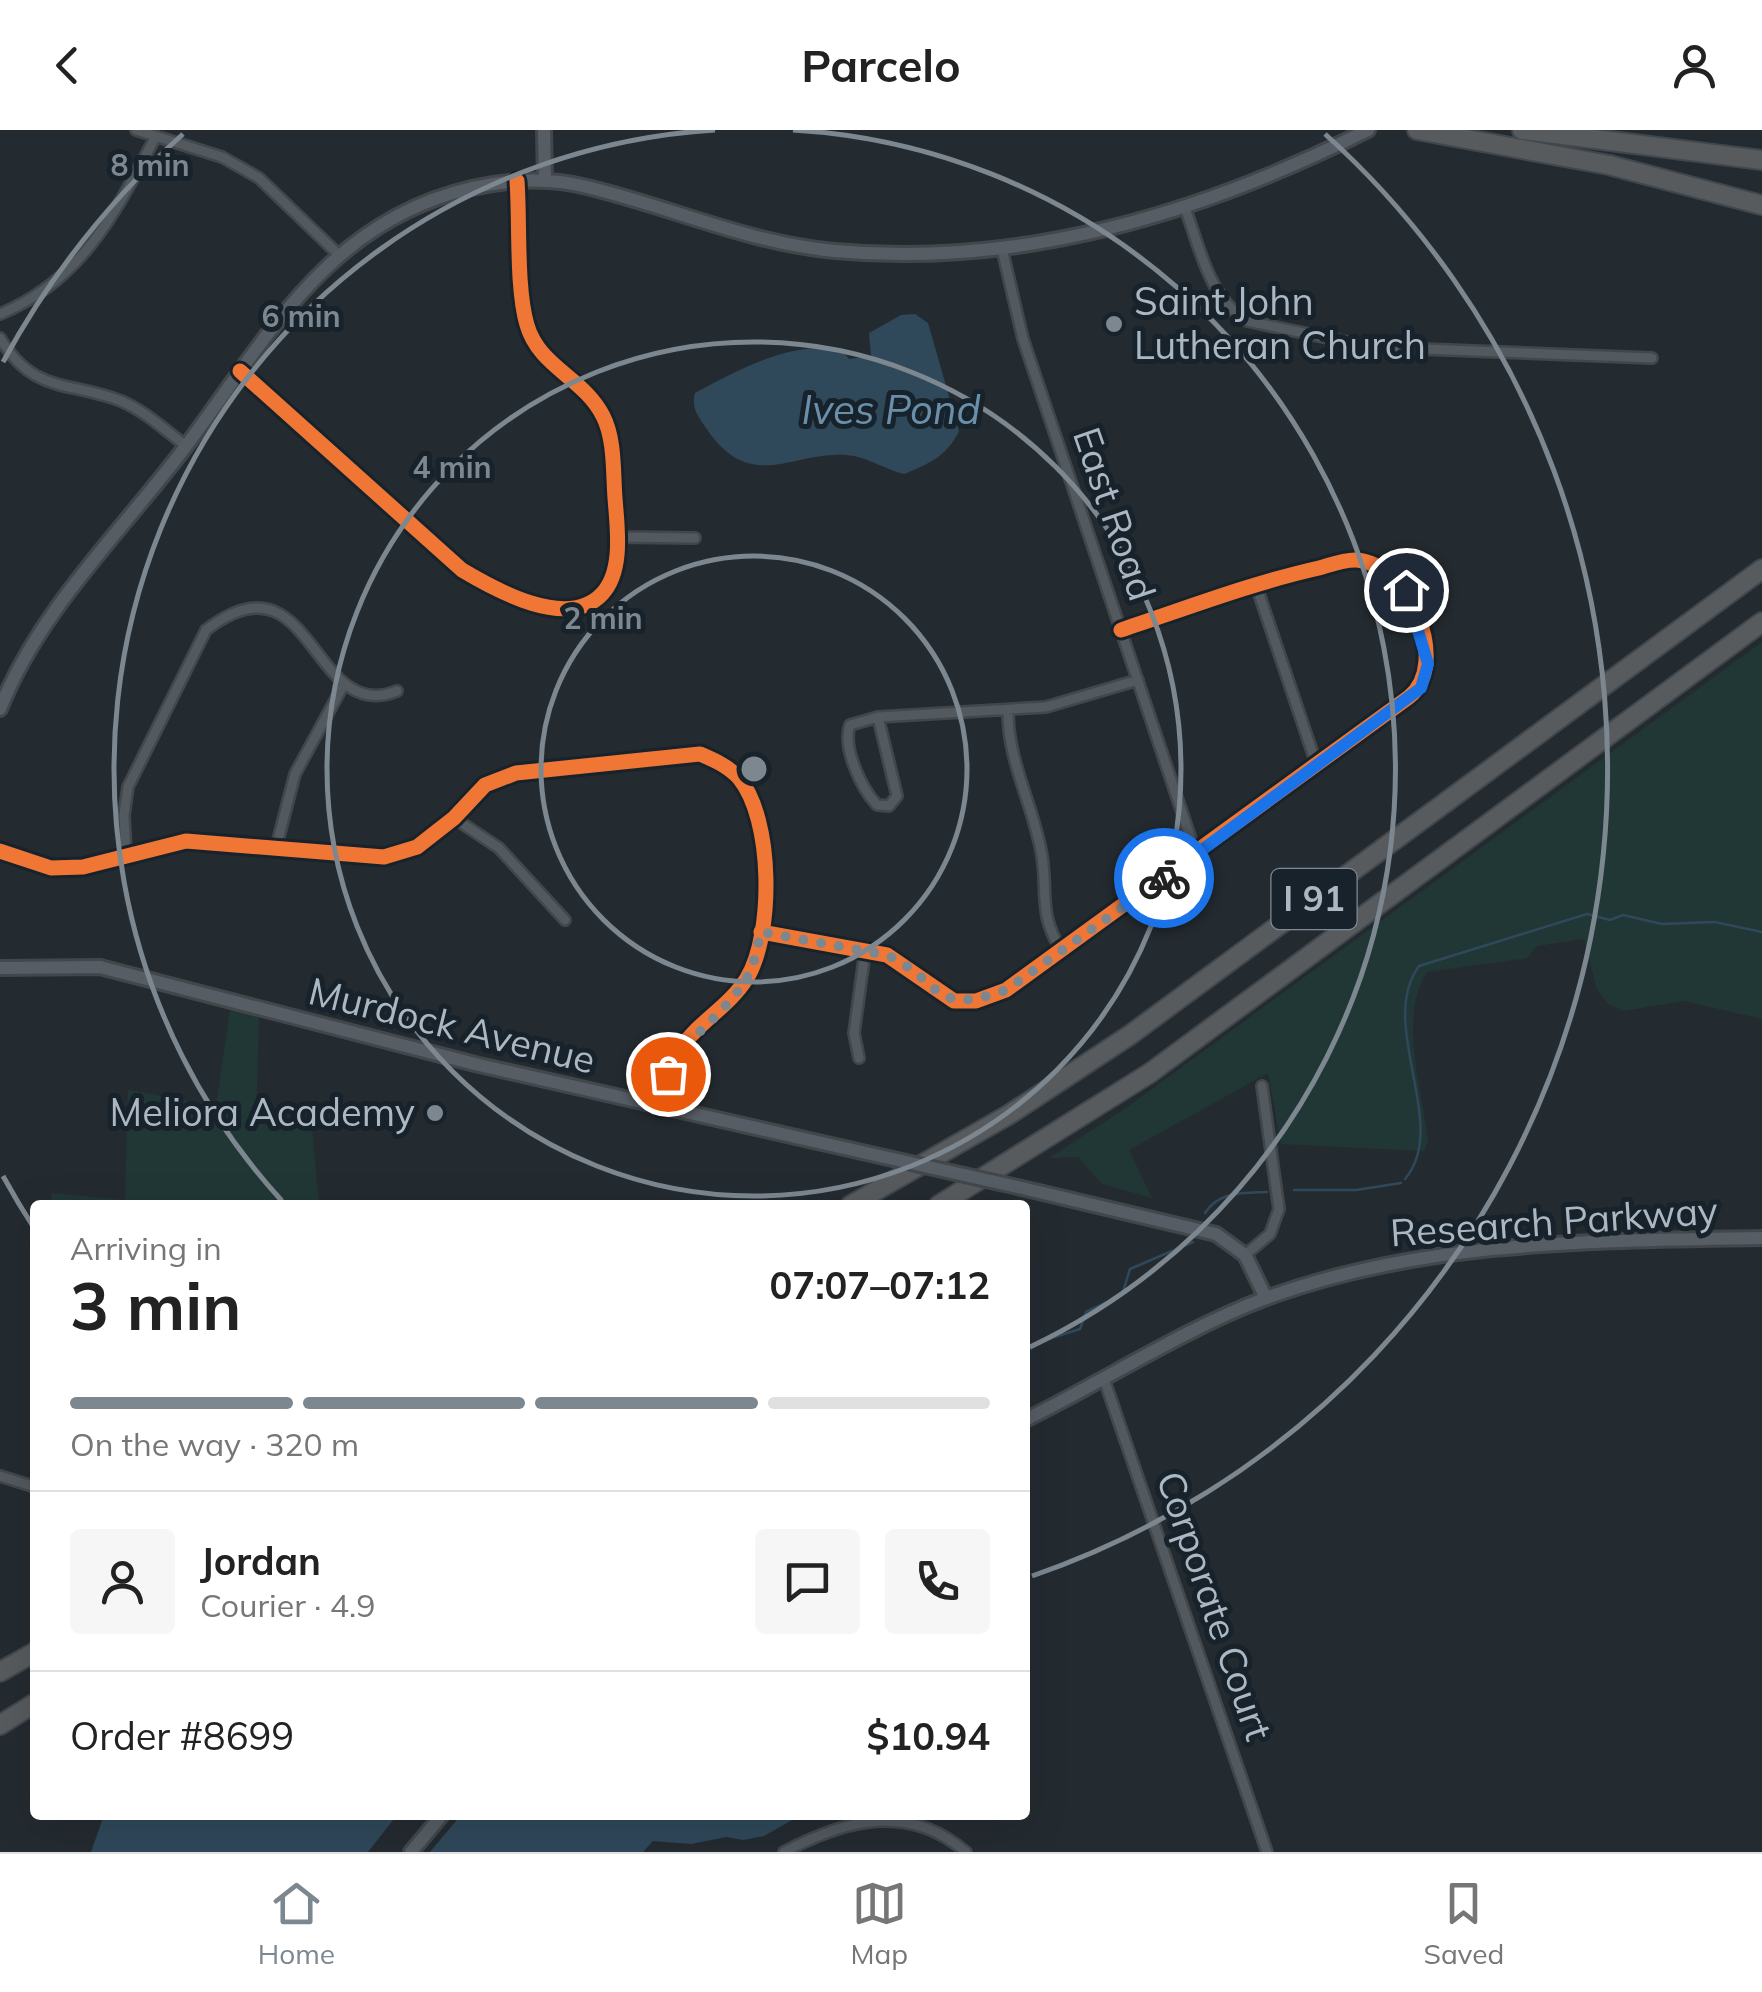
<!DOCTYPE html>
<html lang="en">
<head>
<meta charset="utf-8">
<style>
	:root { --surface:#fff; --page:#f6f6f6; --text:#222; --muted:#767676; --line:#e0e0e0; --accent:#7c8790 }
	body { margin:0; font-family:Mulish,sans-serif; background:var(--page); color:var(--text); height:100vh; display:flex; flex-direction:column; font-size:38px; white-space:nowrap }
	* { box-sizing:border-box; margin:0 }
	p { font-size:32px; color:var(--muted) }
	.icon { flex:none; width:55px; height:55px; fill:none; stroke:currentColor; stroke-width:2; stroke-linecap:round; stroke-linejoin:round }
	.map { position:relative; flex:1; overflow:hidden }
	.details { position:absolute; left:30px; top:1070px; width:1000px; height:620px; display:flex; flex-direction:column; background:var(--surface); border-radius:10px; box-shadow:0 10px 40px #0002 }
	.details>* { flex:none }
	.pin { position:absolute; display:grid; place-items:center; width:85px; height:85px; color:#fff; margin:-42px; border:5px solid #fff; border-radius:50%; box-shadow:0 2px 10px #0007 }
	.courier { position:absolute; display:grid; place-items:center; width:100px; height:100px; margin:-50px; border:8px solid #1a73e8; border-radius:50%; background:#fff; color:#222; box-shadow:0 2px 12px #0007 }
	.headline em { font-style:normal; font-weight:700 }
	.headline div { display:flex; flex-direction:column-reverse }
	.headline { display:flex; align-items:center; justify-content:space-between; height:170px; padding:0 40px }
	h1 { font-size:65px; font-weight:700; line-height:75px }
	.bar { display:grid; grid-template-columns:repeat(4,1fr); gap:15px 10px; align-content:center; height:120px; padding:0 40px }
	.bar i { height:12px; border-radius:8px; background:var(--line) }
	.bar .on { background:var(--accent) }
	.bar p { grid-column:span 4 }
	.line { display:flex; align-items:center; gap:25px; padding:0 40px; border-top:2px solid var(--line) }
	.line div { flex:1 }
	.round { display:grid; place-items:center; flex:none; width:105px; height:105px; border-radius:10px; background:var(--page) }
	header { display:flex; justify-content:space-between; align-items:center; height:130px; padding:0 40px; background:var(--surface); font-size:45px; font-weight:700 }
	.tab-bar { display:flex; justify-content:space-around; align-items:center; height:140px; border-top:2px solid var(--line); background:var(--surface); font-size:28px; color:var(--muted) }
	.tab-bar a { display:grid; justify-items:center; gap:5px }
	.tab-bar .on { color:var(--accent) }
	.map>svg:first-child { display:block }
	.green { fill:#213736 }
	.water { fill:#2f485a }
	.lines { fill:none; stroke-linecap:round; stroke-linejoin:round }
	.stream { stroke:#2f485a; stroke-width:2.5 }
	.street-casing { stroke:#42474b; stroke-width:14 }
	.secondary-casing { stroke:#42474b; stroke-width:18 }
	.highway-casing { stroke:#40474d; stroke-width:22 }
	.street { stroke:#52595f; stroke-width:9 }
	.secondary { stroke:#565d64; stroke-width:12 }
	.highway { stroke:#585b5e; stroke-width:18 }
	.secondary-bridge-casing { stroke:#42474b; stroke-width:18; stroke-linecap:butt }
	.secondary-bridge { stroke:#565d64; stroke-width:12 }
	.cycleway-casing { stroke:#17222b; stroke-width:21 }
	.cycleway { stroke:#f07635; stroke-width:15 }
	.done { stroke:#7c8790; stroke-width:10; stroke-dasharray:0 18 }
	.route { stroke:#1a73e8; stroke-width:12 }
	.ring { fill:none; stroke:#7c8790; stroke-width:5 }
	.poi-dot { fill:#7c8790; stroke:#17222b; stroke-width:4 }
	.labels { text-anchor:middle; stroke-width:10; stroke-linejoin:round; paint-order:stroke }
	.shield { fill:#17222b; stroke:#7f8b96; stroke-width:2.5 }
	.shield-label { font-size:35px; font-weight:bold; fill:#abb8c4 }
	.poi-label { font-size:38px; fill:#abb8c4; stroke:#17222b; text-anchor:start }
	.street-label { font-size:38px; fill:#abb8c4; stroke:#17222b }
	.water-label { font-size:40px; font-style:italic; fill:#6a8faa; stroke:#17222b }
	.centre { fill:#7c8790; stroke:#17222b; stroke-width:5 }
	.ring-label { font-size:30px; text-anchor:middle; font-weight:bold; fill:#7c8790; stroke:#17222b; stroke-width:10; stroke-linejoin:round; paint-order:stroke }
</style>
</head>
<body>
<header><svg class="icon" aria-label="back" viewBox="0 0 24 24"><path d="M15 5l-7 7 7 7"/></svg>Parcelo<svg class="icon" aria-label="person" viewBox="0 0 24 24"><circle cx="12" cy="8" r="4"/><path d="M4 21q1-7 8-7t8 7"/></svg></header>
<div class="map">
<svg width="1762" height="1722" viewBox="0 0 1762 1722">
	<rect width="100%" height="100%" fill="#242b30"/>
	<path class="green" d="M1762,512v377l-78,-18 -61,10 -15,-7 -11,-15 -13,-50 -47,7 -10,12 -100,14c-29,45 -5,118 1,168l-4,11 -143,-7 -13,-71 -139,77 23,48 -50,-14 -24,-27 -29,1 77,-50z
		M230,880l29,7 -3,100 56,12 7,76h-267l-1,-12 74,7 3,-110 88,16z"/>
	<path class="water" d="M915,184l13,9 31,108c-12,25 -30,33 -55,43 -17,-4 -34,-15 -50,-18 -58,-10 -101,42 -148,-28 -8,-12 -15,-20 -11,-35 45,-24 93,-51 146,-44l8,10 22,-3 -2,-23 32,-18z
		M104,1685h293l-29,37h-277z
		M461,1685h340l-37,21 -21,4 -17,-3 -35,7 -38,-3 -10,11h-213z"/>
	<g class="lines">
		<path class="stream" d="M1405,1049c46,-54 -29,-154 14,-213l168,-52 23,6 13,-5 39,9 53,-2 47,10
			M1294,1060h62l45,-7
			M1205,1083c14,-22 38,-20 62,-21
			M1025,1223l14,-11 41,-13 6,-17 36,-17 8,-26 63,-27"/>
		<g class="street-casing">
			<path id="street" d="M136,0l86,27 37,21 79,76
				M1185,78c15,40 24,90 62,113l124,26 281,11
				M1002,119l21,90 173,515
				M0,184c83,-34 116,-103 156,-178
				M0,208c33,56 69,43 121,63 24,10 44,29 65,45
				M240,241l222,199c32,19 105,61 140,24 22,-23 15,-68 13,-96 -2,-25 0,-59 -12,-82 -19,-38 -64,-49 -76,-91 -11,-37 -7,-104 -10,-144
				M618,407l77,1
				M1256,455l61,181
				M1008,582c0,51 26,94 34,144 6,40 -4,57 20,96
				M878,587l19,79 -8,10 -12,-1c-16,-17 -35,-58 -27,-80l28,-8 168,-10 92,-27
				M454,688l45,30 66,72
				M276,718l19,-74 49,-90
				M0,721l51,17 32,-1 103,-26 198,16 33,-10 37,-29 31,-33 31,-12 184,-19c14,6 28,12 39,24 34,41 35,155 8,200 -18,29 -49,44 -68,72 -12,17 -14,39 -18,58
				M126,725l-2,-40 4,-28 78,-157c107,-83 105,96 191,61
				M761,802l126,23 67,46h22l30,-11 403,-293c42,-34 0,-133 -52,-137 -12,-1 -27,5 -38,8 -67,15 -132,40 -198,62
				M859,928l-5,-25 11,-81
				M1245,1125l25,-21 9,-25 -17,-123
				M1104,1249l163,473
				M0,1346l35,11
				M784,1722c61,-32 124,-50 182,0"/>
		</g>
		<g class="secondary-casing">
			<path id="secondary" d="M544,0l1,50
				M0,579c39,-99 123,-179 186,-263 82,-109 142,-225 286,-258 39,-9 76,-11 115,-1 84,20 161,56 248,64 187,17 367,-38 533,-121
				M0,838l100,-1 379,98 405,92
				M1022,1058l194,46 29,21 21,43
				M1025,1290c75,-37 160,-91 236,-120 159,-60 333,-59 501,-62
				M411,1722l31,-37"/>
		</g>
		<g class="highway-casing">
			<path id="highway" d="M1417,0l192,35 153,40
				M1522,0l240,30
				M851,1075l159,-91 120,-79 632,-466
				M939,1075l211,-132 612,-451
				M0,1542l35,-20
				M0,1595l35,-22"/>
		</g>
		<use href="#street" class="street"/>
		<use href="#secondary" class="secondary"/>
		<use href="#highway" class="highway"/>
		<g class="secondary-bridge-casing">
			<path id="secondary-bridge" d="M884,1027l138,31"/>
		</g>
		<use href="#secondary-bridge" class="secondary-bridge"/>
		<g class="cycleway-casing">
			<path id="cycleway" d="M240,241l222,199c32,19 105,61 140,24 22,-23 15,-68 13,-96 -2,-25 0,-59 -12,-82 -19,-38 -64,-49 -76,-91 -11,-37 -7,-104 -10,-144
				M0,721l51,17 32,-1 103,-26 198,16 33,-10 37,-29 31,-33 31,-12 184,-19c14,6 28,12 39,24 34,41 35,155 8,200 -18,29 -49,44 -68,72 -12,17 -14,39 -18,58
				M761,802l126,23 67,46h22l30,-11 403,-293c42,-34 0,-133 -52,-137 -12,-1 -27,5 -38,8 -67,15 -132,40 -198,62"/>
		</g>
		<use href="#cycleway" class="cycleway"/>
	</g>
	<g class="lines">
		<path class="done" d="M668,944c19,-40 58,-59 79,-97 8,-13 10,-31 14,-45l126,23c57,27 44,62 119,35l158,-112"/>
		<path class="route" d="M1164,748l257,-190 7,-24 -22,-74"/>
	</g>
	<g class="ring">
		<circle cx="754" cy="639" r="213"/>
		<circle cx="754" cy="639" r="427"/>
		<path d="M282 1071A640 640 0 0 1 715 0M793 0A640 640 0 0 1 1030 1217"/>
		<path d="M34 1098A854 854 0 0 1 3 1046M3 232A854 854 0 0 1 183 4M1325 4A854 854 0 0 1 1032 1446"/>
	</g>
	<g class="poi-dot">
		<circle cx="1114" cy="194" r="10"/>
		<circle cx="435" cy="983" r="10"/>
	</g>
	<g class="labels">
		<rect class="shield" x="1271.5" y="739" width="85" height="60" rx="8"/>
		<g class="shield-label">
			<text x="1314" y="781">I 91</text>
		</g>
		<g class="poi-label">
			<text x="1134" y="185">Saint John<tspan x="1134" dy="44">Lutheran Church</tspan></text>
			<text x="415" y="996" text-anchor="end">Meliora Academy</text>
		</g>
		<g class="street-label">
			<text transform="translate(1114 384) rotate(71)" y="13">East Road</text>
			<text transform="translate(452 896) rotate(14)" y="13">Murdock Avenue</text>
			<text transform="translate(1554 1092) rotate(-4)" y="13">Research Parkway</text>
			<text transform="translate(1214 1476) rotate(71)" y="13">Corporate Court</text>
		</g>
		<g class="water-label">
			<text x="891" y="294">Ives Pond</text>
		</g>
	</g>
	<circle cx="754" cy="639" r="15" class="centre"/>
	<g class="ring-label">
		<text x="150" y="46">8 min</text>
		<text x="301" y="197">6 min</text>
		<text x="452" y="348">4 min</text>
		<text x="603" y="499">2 min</text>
	</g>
</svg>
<div class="pin" style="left:668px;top:944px;background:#ea580c"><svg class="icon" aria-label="bag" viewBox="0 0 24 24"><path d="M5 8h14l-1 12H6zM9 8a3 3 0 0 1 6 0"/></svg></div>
<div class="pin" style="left:1406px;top:460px;background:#1f2937"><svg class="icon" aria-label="home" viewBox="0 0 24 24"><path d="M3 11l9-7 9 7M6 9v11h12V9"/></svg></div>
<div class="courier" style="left:1164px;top:748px"><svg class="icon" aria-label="bike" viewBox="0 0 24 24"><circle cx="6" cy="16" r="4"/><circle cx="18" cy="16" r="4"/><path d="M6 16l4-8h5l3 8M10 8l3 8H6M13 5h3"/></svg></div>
<section class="details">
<div class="headline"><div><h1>3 min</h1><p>Arriving in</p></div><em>07:07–07:12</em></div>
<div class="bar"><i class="on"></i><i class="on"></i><i class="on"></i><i></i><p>On the way · 320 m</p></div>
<div class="line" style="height:180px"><a class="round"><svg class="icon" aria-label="person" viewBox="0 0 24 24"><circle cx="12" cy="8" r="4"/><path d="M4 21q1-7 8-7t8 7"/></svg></a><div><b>Jordan</b><p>Courier · 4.9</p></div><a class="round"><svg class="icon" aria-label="chat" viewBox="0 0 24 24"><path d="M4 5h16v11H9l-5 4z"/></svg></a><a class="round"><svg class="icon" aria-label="phone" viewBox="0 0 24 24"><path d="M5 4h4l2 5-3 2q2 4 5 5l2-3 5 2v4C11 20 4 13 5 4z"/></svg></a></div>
<div class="line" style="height:130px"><div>Order #8699</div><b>$10.94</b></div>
</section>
</div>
<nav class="tab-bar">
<a class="on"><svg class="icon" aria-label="home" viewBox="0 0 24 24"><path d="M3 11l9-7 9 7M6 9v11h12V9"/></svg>Home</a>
<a><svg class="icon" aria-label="map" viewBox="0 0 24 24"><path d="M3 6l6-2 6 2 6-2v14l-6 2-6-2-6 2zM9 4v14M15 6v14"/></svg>Map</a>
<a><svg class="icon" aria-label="saved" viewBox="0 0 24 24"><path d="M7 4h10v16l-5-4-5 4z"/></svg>Saved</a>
</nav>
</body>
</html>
